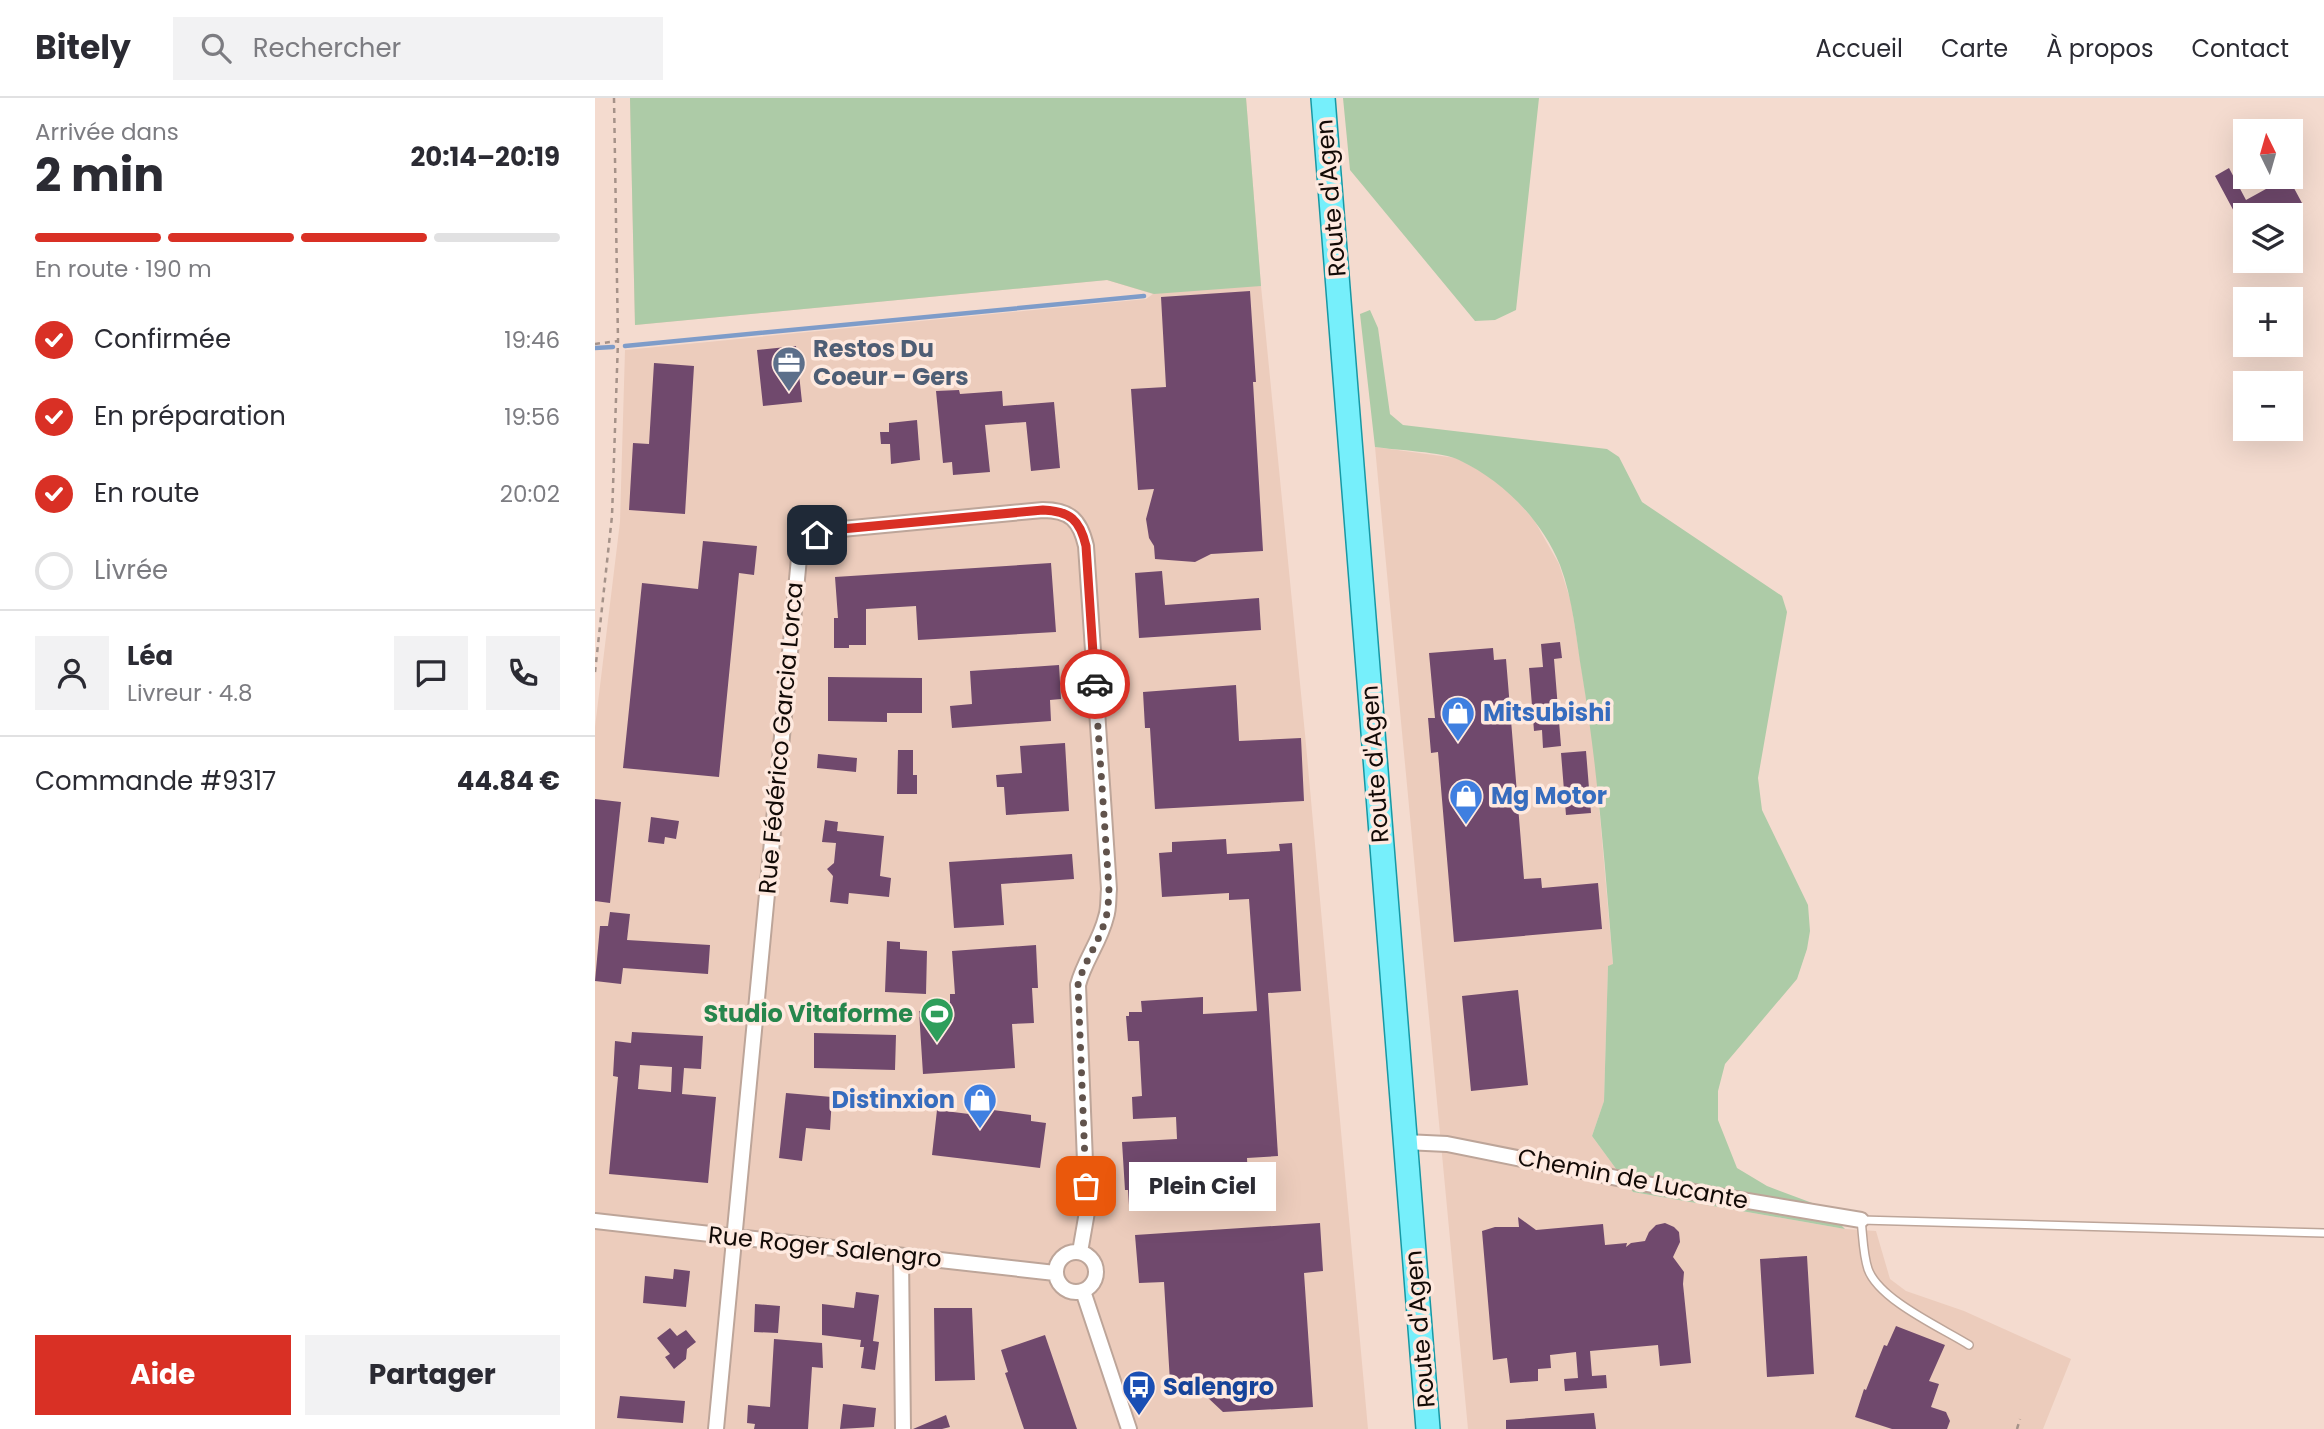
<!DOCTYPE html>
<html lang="fr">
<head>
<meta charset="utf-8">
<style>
	:root { --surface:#fff; --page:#f2f2f3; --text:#2b2b33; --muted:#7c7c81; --line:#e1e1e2; --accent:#d93025 }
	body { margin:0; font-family:Poppins,sans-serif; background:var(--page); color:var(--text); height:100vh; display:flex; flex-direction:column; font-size:26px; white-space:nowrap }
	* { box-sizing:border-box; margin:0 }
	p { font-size:23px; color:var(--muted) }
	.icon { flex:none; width:38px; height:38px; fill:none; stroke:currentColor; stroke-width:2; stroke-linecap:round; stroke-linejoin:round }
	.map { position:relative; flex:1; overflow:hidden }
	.panel { display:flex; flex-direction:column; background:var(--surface); width:595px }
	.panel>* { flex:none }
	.needle { width:46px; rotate:355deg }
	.tools { position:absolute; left:1638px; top:21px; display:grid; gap:14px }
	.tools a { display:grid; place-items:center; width:70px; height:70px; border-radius:0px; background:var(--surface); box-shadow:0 7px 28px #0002; font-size:35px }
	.pin { position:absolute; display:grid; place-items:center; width:60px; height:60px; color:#fff; margin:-30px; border-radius:14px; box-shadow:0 4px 10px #0006 }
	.courier { position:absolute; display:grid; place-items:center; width:70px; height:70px; margin:-35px; border:5px solid #d93025; border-radius:50%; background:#fff; color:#222; box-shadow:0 2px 9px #0007 }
	.bubble { position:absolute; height:49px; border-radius:0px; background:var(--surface); box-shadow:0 7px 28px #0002; font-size:23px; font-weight:700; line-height:49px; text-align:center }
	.head em { font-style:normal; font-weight:700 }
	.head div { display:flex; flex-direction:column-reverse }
	.head { display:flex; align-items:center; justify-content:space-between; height:119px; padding:0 35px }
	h1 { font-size:46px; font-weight:700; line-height:52px }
	.bar { display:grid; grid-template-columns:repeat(4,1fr); gap:10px 7px; align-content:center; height:84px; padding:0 35px }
	.bar i { height:9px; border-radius:5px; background:var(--line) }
	.bar .on { background:var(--accent) }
	.bar p { grid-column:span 4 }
	.line { display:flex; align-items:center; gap:18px; padding:0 35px; border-top:2px solid var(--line) }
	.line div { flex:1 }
	.round { display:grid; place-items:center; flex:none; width:74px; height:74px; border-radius:0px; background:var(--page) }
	ol { padding:0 35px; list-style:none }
	li { display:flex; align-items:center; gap:21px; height:77px }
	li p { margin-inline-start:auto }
	li .icon { padding:7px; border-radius:50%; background:var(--accent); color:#fff; stroke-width:4 }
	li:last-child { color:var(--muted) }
	li i { width:38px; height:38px; border:4px solid var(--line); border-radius:50% }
	.cta { display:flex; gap:14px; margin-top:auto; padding:14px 35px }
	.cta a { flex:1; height:80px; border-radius:0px; background:var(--accent); color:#fff; font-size:28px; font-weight:700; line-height:80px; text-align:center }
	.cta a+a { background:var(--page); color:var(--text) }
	header { display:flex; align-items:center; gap:42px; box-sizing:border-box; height:98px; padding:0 35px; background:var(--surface); border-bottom:2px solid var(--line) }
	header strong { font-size:33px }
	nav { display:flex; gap:38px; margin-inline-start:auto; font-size:24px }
	.search { width:490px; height:63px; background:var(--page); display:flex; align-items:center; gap:18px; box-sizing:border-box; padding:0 24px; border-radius:0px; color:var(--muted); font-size:26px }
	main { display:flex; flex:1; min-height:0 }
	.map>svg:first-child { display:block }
	.built { fill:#ecccbc }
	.green { fill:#adcba7 }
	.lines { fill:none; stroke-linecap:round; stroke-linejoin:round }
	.stream { stroke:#7e9cc9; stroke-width:4.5 }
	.building { fill:#70496d; fill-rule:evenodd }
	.service-casing { stroke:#bda599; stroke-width:10 }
	.minor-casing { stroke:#bda599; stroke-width:18 }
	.primary-casing { stroke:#1798a4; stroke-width:26 }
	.path { stroke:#a59289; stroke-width:2.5; stroke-dasharray:5 5; stroke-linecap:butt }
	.service { stroke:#fff; stroke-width:7 }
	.minor { stroke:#fff; stroke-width:14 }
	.primary { stroke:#76effb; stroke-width:23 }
	.done { stroke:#61534c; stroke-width:7; stroke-dasharray:0 12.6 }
	.route { stroke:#d93025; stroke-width:9 }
	.labels { text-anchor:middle; stroke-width:7; stroke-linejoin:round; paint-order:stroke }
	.street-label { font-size:24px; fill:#120a06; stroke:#fee9df }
	.service-label { font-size:24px; font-weight:bold; fill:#4e5e75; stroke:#fee9df; text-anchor:start }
	.shop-label { font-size:24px; font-weight:bold; fill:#366cbe; stroke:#fee9df; text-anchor:start }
	.leisure-label { font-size:24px; font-weight:bold; fill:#27864d; stroke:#fee9df; text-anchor:end }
	.transit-label { font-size:24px; font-weight:bold; fill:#164399; stroke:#fee9df; text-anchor:start }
</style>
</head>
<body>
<header>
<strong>Bitely</strong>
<div class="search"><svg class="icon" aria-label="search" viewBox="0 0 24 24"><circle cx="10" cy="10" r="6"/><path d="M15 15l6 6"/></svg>Rechercher</div>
<nav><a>Accueil</a><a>Carte</a><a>À propos</a><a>Contact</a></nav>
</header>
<main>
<section class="panel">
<div class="head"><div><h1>2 min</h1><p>Arrivée dans</p></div><em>20:14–20:19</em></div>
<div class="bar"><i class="on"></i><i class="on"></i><i class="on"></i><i></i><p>En route · 190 m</p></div>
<ol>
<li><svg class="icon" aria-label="check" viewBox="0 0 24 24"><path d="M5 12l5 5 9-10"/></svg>Confirmée<p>19:46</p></li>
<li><svg class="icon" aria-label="check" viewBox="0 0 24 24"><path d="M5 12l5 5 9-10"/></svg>En préparation<p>19:56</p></li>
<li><svg class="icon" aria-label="check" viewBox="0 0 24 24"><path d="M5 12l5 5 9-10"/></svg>En route<p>20:02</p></li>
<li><i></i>Livrée</li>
</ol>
<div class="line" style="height:126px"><a class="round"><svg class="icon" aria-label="person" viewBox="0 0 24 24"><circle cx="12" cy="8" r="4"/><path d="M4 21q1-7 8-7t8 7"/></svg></a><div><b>Léa</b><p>Livreur · 4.8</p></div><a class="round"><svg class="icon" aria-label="chat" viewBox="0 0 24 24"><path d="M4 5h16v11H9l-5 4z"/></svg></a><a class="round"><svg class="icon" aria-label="phone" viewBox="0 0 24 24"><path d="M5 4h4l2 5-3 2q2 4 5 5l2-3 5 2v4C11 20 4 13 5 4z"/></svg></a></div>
<div class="line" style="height:91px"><div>Commande #9317</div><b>44.84 €</b></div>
<div class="cta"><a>Aide</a><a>Partager</a></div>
</section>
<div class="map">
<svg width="1729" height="1331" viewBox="0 0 1729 1331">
	<rect width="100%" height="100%" fill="#f4dbcf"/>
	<path class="built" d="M35,0h616l15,188 44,448 63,695h-773v-702l25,-205 5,-172 521,-51 7,-5 -46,-14 -472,45z
		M780,349l81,11 28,15 26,20 24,27 25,44 12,38 23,146 19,217 -5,1 -4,135 -12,35 41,56 212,37 31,2 14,48 16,12 58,20 107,48 -28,70h-575z"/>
	<path class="green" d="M35,0h616l15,188 -107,8 -47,-14 -472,45z
		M748,0h196l-23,212 -21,10 -20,1 -125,-151z
		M775,212l8,18 12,86 13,11 204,24 12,8 23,45 140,94 5,16 -29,166 4,32 46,95 2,26 -3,18 -10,30 -72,85 -7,27v29l19,48 30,18 56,21 22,22 -212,-37 -41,-56 12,-35 4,-135 5,-2c-8,-97 -15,-194 -31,-290 -6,-36 -9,-75 -22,-109 -19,-46 -57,-84 -101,-105 -15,-8 -64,-10 -84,-13l-15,-133z"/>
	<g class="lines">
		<path class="stream" d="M30,248l519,-50
			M0,250l18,-1"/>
	</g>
	<path class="building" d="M1634,70l17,32 29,-16 -4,-7h17l14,26 -23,12h-34v17l-30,-56z
		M655,193l6,91h-3l10,169 -52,3 -16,8 -40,-3 -1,-13 -5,-8 -3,-19 8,-30 -16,1 -7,-101 35,-2 -5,-90z
		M201,248l6,56 -39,4 -6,-56z
		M59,265l40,3 -9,148 -56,-4 4,-67 16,1z
		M364,292l1,4 42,-3 1,15 51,-4 6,66 -29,3 -5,-49 -41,3 5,47 -37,3 -1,-13 -9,1 -7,-72z
		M322,322l3,40 -29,4 -1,-20h-9l-1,-12h9v-9z
		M108,443l54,5 -3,29 -15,-2 -20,204 -96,-9 19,-185 56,6z
		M456,465l5,69 -138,8 -2,-34 -50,3v36h-17v3h-15v-30h4l-3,-41z
		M567,473l3,34 94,-7 2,32 -122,8 -4,-65z
		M965,544l2,16 -8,1 7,87 -18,2 -1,-18 -8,1 -5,-63 14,-1 -2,-23z
		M898,550l1,12 12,-1 18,220 17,-1 1,10 56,-5 4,46 -148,13 -16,-190 -7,1 -3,-35h7l-6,-65z
		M464,567l2,34 -11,1 1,21 -99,7 -2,-22 22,-2 -2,-33z
		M233,579l94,1v35h-35v9l-59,-1z
		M641,587l3,56 62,-3 3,63 -149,8 -5,-81h-5l-2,-36z
		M470,645l4,68 -63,4 -2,-28h-7l-1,-12 26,-2 -2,-27z
		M303,652h15v25h4v19h-20z
		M991,653l5,62 -25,2 -5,-62z
		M223,656l39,4 -1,14 -39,-4z
		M0,701l26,3 -11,101 -15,-2z
		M56,719l28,4 -3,18 -11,-2 -1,7 -16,-2z
		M230,722l13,2 -1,9 47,5 -4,40 11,2 -2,19 -40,-4 -1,11 -18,-2 3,-26 -6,-7 7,-6 2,-20 -14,-1z
		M631,741l1,15 53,-3 -1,-7 13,-1 9,148 -33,2 10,163 -31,2 2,40 -120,7 -1,-15h-3l-3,-48 55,-3 -1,-22 -43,2 -1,-22 10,-1 -3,-55h-11l-2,-25h3v-4h13l-1,-11 62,-4v17l54,-3 -8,-112 -20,1v-7l-67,4 -3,-44 13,-1v-10z
		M477,756l2,25 -73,5 3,41 -50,3 -5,-66z
		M15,814l20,2 -3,26 83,5 -2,29 -85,-6 -2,16 -26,-3 5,-55h8z
		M292,843l13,1v7l27,2 -1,43 -41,-2z
		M441,847l2,43h-6l2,35 -22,1 3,44 -92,6 -4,-63 26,-1 5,-8v-8h5l-3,-43z
		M923,892l10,95 -57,6 -9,-95z
		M37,934l71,4 -2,33 -17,-1 -2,26 34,3 -8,86 -99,-9 9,-97 -5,-1 2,-35 16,2zM45,967l32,2 -1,25 -33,-3z
		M219,935l82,2 -1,35 -81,-2z
		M191,995l46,4 -2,33 -24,-2 -4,33 -23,-3z
		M375,1009l61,8v6l15,2 -6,45 -108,-13 5,-45 32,4z
		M923,1119l18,13 67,-6 2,21 22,-2 -1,4 5,-4 14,-2 4,-9 7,-7 9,-2 9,4 5,5 1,10 -7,15 11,15 -1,12 8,79 -31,3 -2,-21 -68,6 2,25 14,-1 1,13 -42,3 -1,-12 14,-1 -2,-26 -26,3 1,13 -13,1v12l-28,2 -3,-25 -14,2 -11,-129 13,-4h24z
		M725,1125l3,48 -19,2 9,134 -90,5 -17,-16 -1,-16 -35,2 -6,-100 -25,1 -4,-48z
		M1212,1158l7,118 -47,3 -7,-118z
		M79,1171l16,2 -4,36 -43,-4 2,-27 28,3z
		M261,1194l23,3 -6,46 6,1 -4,28 -14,-2 3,-21h-4l1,-7 -39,-5v-31l32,4z
		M160,1206l25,2 -2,27 -24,-1z
		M339,1210h38l3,72 -40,1z
		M1301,1228l49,19 -16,36 10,3 -8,23 15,5 4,9 -3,8h-55l-37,-12 9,-28 2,1 18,-45 3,1z
		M75,1230l7,8 9,-6 10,12 -9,7 -1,10 -12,10 -9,-12 5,-3 -13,-16z
		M450,1237l32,94h-53l-19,-56 3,-1 -7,-22z
		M179,1241l48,4 1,25 -11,-1 -4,62h-54l1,-5 -8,-1 1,-18 22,2z
		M25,1298l65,5 -2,22 -66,-5z
		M248,1306l33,4 -2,19 -34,2z
		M999,1315l2,16h-90v-9z
		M351,1317l4,12 -8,2h-29z"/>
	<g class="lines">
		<g class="service-casing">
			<path id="service" d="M1374,1247c-27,-17 -90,-45 -101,-76 -5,-15 -5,-33 -7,-49l463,13"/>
		</g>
		<g class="minor-casing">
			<path id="minor" d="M810,1044l42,2 205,41 209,35
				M0,1123l460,52
				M461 1174a20 20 0 1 1 40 0a20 20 0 1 1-40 0Z
				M306,1158l2,173
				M488,1193l46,138
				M121,1331l83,-871c8,-16 15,-22 32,-28l212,-20c27,0 37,10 43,36l23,343c-1,9 0,20 -3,28 -6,25 -22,44 -28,68l9,227 -7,40"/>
		</g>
		<g class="primary-casing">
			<path id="primary" d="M728,0l105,1331"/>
		</g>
		<path class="path" d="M0,246l23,-3
			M0,574l17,-156 6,-175 -4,-243
			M1422,1331l3,-10"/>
		<use href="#service" class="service"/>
		<use href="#minor" class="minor"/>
		<use href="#primary" class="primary"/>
	</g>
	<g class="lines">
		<path class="done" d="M491,1088l-8,-201c6,-24 22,-43 28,-68 3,-9 2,-19 3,-28l-14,-205"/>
		<path class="route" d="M222,437l14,-5 212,-20c27,1 37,10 43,36l9,138"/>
	</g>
	<defs>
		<g id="office-pin" transform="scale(1.75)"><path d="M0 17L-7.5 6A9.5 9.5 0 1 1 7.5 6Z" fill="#5c6f8a" stroke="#fee9df"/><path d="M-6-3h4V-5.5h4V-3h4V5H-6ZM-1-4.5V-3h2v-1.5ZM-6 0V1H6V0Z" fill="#fff"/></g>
		<g id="shop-pin" transform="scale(1.75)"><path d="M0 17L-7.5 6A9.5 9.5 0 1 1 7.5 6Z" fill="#3f7fe0" stroke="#fee9df"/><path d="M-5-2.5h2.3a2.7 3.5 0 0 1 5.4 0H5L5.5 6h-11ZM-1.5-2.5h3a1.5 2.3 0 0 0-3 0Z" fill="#fff"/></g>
		<g id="stadium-pin" transform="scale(1.75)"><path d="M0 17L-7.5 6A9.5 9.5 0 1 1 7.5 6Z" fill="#2e9e5b" stroke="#fee9df"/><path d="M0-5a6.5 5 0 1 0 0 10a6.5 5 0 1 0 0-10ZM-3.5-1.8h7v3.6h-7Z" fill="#fff"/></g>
		<g id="bus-pin" transform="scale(1.75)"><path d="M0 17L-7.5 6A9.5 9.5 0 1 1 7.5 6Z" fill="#1a4fb4" stroke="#fee9df"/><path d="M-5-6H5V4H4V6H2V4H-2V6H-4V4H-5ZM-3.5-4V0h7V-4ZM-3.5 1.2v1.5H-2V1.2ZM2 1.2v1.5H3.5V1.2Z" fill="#fff"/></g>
	</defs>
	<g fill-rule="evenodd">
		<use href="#office-pin" x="194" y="265"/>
		<use href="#shop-pin" x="863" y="615"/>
		<use href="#shop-pin" x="871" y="698"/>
		<use href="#stadium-pin" x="342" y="916"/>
		<use href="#shop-pin" x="385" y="1002"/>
		<use href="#bus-pin" x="544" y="1289"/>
	</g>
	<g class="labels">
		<g class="street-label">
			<text transform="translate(736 100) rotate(-95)" y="8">Route d'Agen</text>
			<text transform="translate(186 640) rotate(-85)" y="8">Rue Fédérico Garcia Lorca</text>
			<text transform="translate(780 666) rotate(-94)" y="8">Route d'Agen</text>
			<text transform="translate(1038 1081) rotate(11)" y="8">Chemin de Lucante</text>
			<text transform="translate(230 1149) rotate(6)" y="8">Rue Roger Salengro</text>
			<text transform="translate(825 1231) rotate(-95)" y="8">Route d'Agen</text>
		</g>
		<g class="service-label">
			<text x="218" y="259">Restos Du<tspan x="218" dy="28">Coeur - Gers</tspan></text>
		</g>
		<g class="shop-label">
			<text x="888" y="623">Mitsubishi</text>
			<text x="896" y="706">Mg Motor</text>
			<text x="360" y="1010" text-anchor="end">Distinxion</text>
		</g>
		<g class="leisure-label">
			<text x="318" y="924">Studio Vitaforme</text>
		</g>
		<g class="transit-label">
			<text x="568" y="1297">Salengro</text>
		</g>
	</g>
</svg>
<div class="tools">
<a><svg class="needle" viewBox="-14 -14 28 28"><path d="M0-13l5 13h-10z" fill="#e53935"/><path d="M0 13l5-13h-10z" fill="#7c7c81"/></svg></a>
<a><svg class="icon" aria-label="layers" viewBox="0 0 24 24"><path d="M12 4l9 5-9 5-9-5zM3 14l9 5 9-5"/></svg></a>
<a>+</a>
<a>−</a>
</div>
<div class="pin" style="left:491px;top:1088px;background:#ea580c"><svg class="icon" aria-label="bag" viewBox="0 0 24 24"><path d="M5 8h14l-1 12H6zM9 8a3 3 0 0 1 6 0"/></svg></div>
<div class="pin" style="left:222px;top:437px;background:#1f2937"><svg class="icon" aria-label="home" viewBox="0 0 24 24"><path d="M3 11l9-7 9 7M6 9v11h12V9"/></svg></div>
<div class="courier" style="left:500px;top:586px"><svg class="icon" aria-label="car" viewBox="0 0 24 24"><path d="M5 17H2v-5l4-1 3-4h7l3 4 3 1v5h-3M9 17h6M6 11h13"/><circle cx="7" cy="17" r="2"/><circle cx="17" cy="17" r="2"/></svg></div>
<div class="bubble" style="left:534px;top:1064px;width:147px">Plein Ciel</div>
</div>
</main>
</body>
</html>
